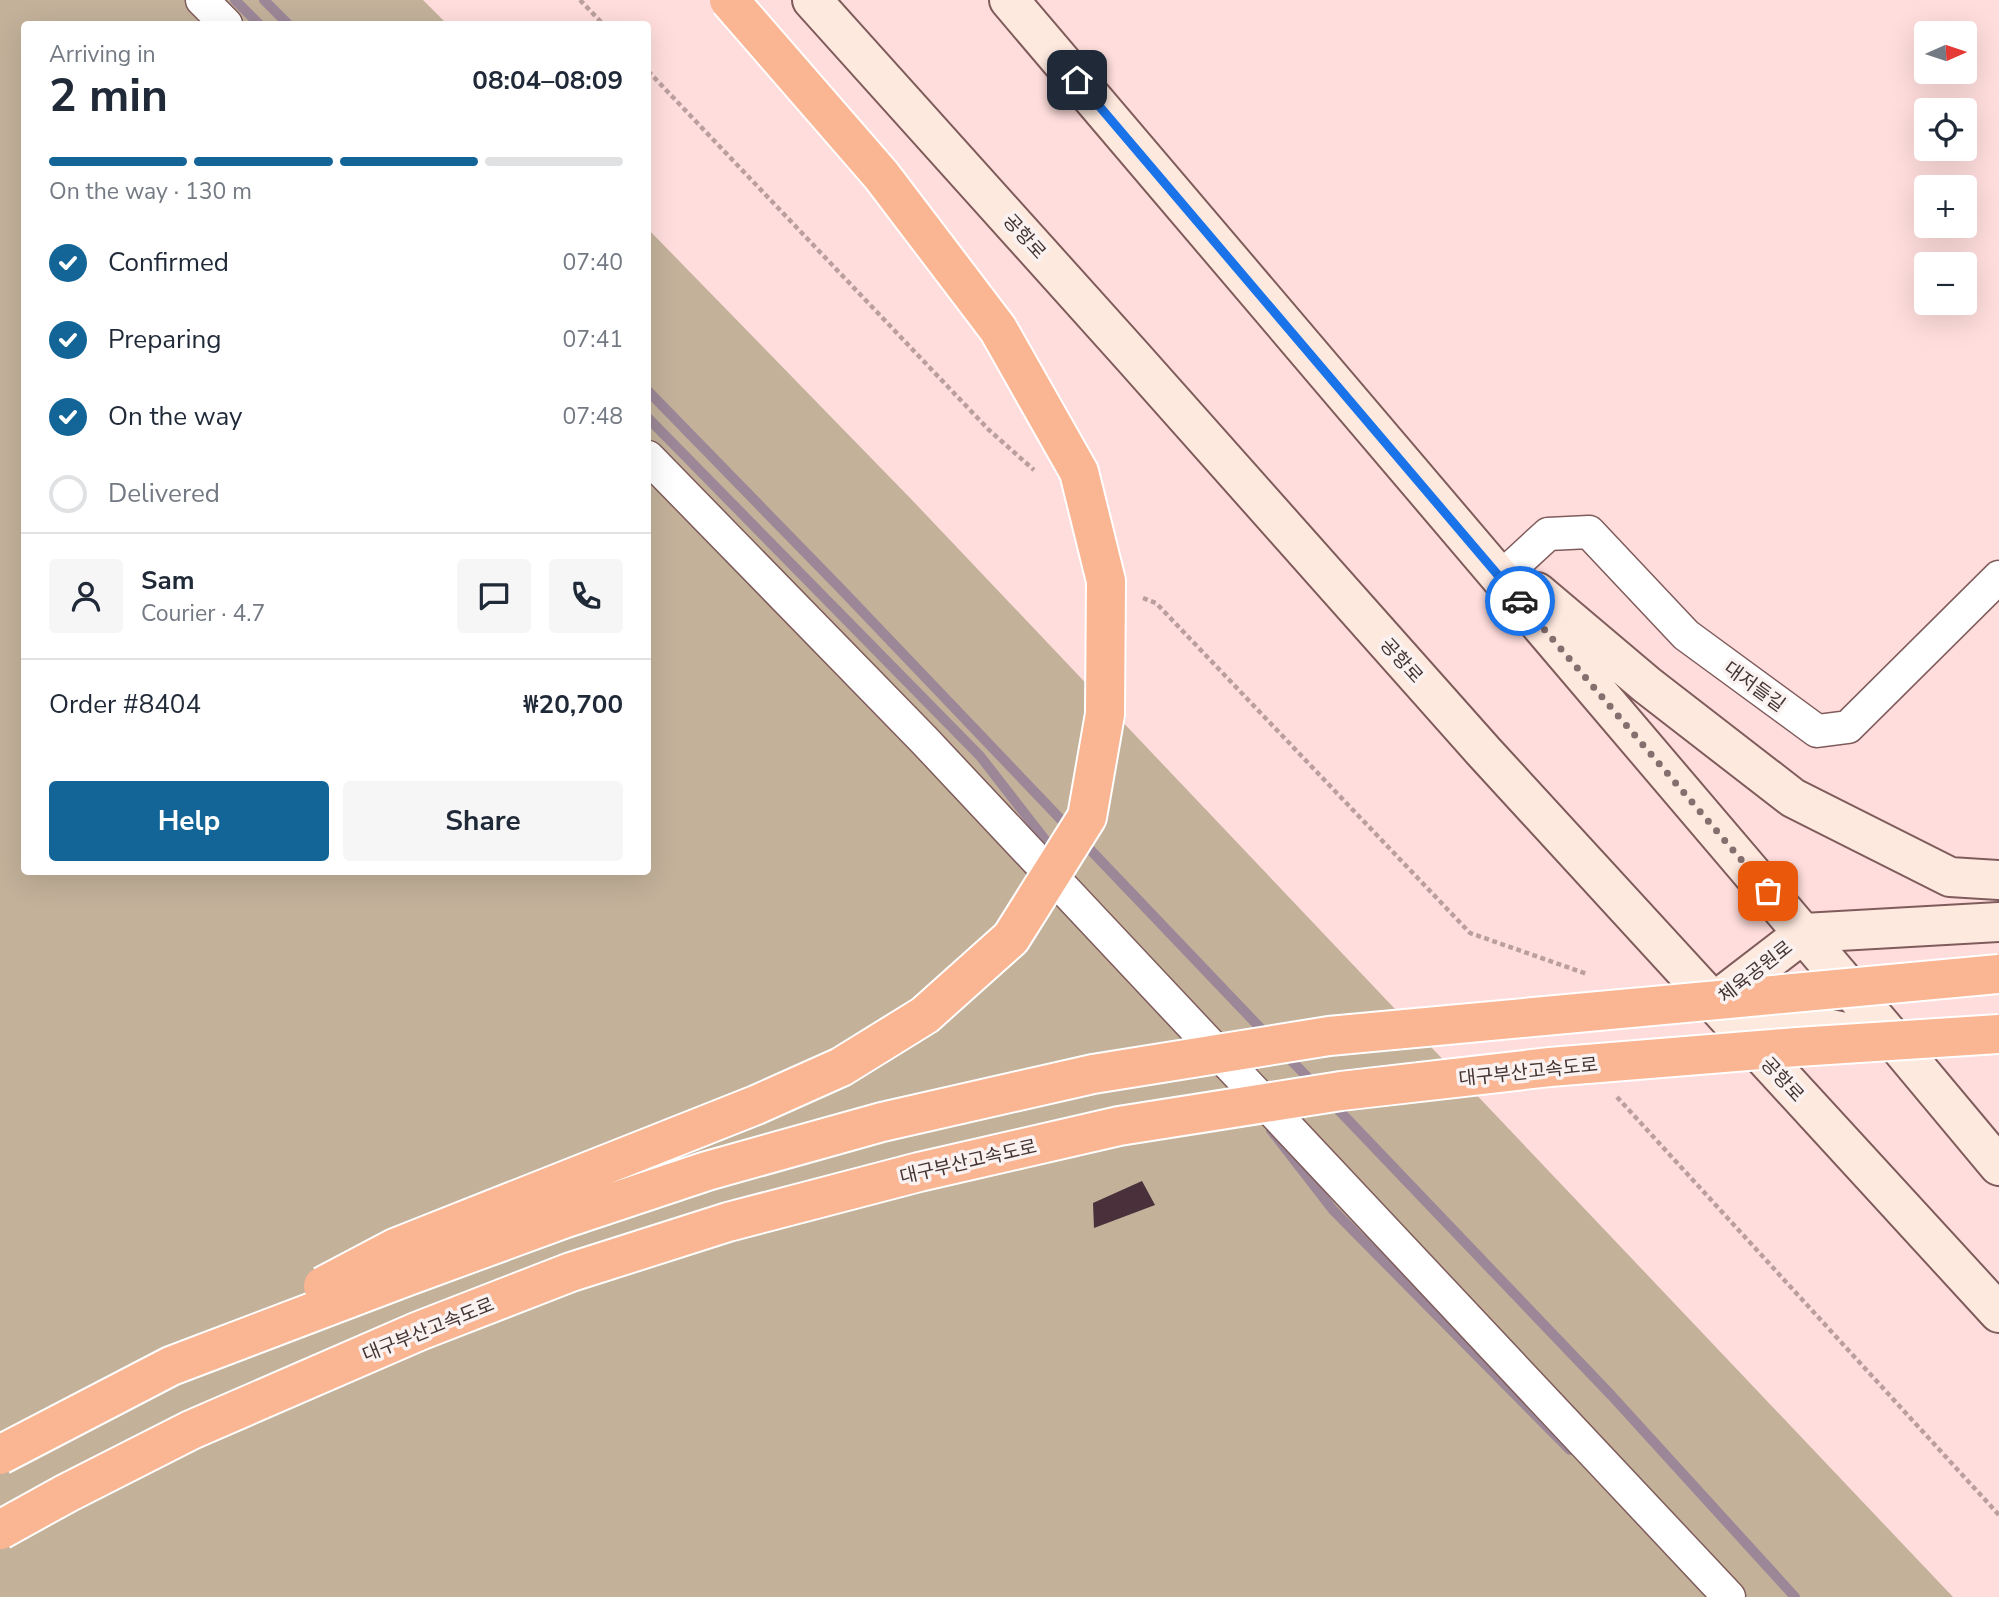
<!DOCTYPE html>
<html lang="en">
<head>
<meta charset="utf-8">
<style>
	:root { --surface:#fff; --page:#f6f6f7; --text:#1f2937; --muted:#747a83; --line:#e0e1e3; --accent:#126596 }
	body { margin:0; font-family:"Nunito Sans","Noto Sans KR",sans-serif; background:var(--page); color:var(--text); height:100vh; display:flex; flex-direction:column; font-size:26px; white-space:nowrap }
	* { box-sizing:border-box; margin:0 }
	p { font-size:23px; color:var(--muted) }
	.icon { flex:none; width:38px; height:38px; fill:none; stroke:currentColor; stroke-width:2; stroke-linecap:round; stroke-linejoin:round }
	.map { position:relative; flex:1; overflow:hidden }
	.side { position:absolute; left:21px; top:21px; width:630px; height:854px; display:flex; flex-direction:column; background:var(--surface); border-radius:7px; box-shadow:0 7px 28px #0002 }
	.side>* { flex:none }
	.needle { width:46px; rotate:87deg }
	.tools { position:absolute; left:1914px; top:21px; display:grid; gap:14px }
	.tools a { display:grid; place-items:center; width:63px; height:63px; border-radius:7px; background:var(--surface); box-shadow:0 7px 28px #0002; font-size:35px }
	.pin { position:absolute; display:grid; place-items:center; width:60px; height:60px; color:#fff; margin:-30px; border-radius:14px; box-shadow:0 4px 10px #0006 }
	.courier { position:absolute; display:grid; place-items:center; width:70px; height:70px; margin:-35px; border:5px solid #1a73e8; border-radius:50%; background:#fff; color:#222; box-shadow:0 2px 9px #0007 }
	.headline em { font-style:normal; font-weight:700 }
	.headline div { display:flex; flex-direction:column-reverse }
	.headline { display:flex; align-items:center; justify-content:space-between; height:119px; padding:0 28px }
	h1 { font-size:46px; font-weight:700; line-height:52px }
	.bar { display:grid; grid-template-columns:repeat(4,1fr); gap:10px 7px; align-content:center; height:84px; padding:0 28px }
	.bar i { height:9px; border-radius:5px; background:var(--line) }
	.bar .selected { background:var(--accent) }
	.bar p { grid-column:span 4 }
	.line { display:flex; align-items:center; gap:18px; padding:0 28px; border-top:2px solid var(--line) }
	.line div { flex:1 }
	.round { display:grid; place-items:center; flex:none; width:74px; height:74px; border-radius:7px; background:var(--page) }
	ol { padding:0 28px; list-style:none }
	li { display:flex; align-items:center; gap:21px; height:77px }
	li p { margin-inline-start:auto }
	li .icon { padding:7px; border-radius:50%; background:var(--accent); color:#fff; stroke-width:4 }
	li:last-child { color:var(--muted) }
	li i { width:38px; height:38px; border:4px solid var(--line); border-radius:50% }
	.cta { display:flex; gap:14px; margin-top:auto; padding:14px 28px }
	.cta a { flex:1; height:80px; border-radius:7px; background:var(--accent); color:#fff; font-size:28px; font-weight:700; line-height:80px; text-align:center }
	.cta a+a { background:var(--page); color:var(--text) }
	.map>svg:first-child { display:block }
	.green { fill:#c3b19a }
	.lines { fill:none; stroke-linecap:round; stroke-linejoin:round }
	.stream { stroke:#9b8797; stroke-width:10 }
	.building { fill:#49303b }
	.minor-casing { stroke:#7f5c5b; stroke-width:35 }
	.secondary-casing { stroke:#7f5c5b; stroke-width:42 }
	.path { stroke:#ba9f9e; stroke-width:4.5; stroke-dasharray:5 3.5; stroke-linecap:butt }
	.minor { stroke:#fff; stroke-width:32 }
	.secondary { stroke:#fee9df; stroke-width:38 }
	.motorway-bridge-casing { stroke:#fff; stroke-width:42; stroke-linecap:butt }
	.motorway-bridge { stroke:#fab593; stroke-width:38 }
	.done { stroke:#846f6e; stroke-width:7; stroke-dasharray:0 12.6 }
	.route { stroke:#1a73e8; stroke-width:9 }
	.labels { text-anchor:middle; stroke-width:7; stroke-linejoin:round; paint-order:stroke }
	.street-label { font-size:19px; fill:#433433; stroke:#faf1f1 }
</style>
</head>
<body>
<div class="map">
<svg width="1999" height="1597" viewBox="0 0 1999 1597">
	<rect width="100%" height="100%" fill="#fedddc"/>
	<path class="green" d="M0,0h423l24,24h-423v848h624v-643l264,271 1041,1097h-1953z"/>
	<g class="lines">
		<path class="stream" d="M235,0l24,24
			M264,0l24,24
			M648,391l192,197 230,241
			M648,418l332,338 77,99
			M1081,840l187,196
			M1284,1053l33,34
			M1330,1101l281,294 184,202
			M1271,1130l62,80 237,240"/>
	</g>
	<path class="building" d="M1142,1181l13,24 -61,23 -1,-25z"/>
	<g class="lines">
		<g class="minor-casing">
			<path id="minor" d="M202,0l24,24
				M648,457l276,283 805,857
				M1510,569l38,-35 41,-2 97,103 131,96 31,-4 151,-150"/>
		</g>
		<g class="secondary-casing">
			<path id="secondary" d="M812,0l321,357 352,396 514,560
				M1009,0l888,1044 102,122
				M1537,592l110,93 146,113 157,79 49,3
				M1713,1003l91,-70 195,-11
				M1715,1004l153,33"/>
		</g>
		<path class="path" d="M580,0l23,24
			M648,71l341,359 45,40
			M1143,598l13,5 314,330 117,41
			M1617,1097l382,418"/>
		<use href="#minor" class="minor"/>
		<use href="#secondary" class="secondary"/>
		<g class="motorway-bridge-casing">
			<path id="motorway-bridge" d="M323,1286l72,-38 361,-143 85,-38 84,-52 86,-77 76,-121 18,-103 1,-133 -27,-109 -81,-143 -117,-154 -152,-175
				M0,1455l171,-89 234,-89 161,-59 141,-47 175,-49 211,-48 236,-38 670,-62
				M0,1530l67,-37 124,-63 228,-99 152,-59 157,-50 191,-50 200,-46 222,-35 209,-24 247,-20 202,-13"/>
		</g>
		<use href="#motorway-bridge" class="motorway-bridge"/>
	</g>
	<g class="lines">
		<path class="done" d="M1520,601l248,290"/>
		<path class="route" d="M1077,80l443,521"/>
	</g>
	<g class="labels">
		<g class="street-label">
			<text transform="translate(1025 236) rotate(48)" y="7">공항로</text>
			<text transform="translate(1402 660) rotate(48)" y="7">공항로</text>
			<text transform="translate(1755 686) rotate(36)" y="7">대저들길</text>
			<text transform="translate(1755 971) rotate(-38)" y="7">체육공원로</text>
			<text transform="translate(1528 1071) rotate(-6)" y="7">대구부산고속도로</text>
			<text transform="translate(1783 1079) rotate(47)" y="7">공항로</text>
			<text transform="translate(968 1161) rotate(-13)" y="7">대구부산고속도로</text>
			<text transform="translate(428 1329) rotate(-22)" y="7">대구부산고속도로</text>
		</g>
	</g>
</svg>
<div class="tools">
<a><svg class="needle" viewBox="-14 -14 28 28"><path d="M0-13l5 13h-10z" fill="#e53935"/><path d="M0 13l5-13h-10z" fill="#747a83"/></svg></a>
<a><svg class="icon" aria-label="locate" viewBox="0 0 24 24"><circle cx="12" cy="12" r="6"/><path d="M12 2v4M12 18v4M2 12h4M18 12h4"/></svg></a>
<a>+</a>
<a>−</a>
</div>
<div class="pin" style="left:1768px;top:891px;background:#ea580c"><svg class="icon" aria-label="bag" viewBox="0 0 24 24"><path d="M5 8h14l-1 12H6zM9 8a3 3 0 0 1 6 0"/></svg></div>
<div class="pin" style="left:1077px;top:80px;background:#1f2937"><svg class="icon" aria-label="home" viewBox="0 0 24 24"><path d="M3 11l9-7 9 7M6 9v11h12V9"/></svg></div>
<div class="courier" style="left:1520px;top:601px"><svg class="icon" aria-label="car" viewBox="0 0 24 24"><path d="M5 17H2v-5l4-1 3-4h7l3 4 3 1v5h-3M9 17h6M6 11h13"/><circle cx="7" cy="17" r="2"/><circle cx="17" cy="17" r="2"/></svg></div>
<section class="side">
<div class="headline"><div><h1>2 min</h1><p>Arriving in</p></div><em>08:04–08:09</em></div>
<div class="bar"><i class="selected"></i><i class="selected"></i><i class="selected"></i><i></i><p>On the way · 130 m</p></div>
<ol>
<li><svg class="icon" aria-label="check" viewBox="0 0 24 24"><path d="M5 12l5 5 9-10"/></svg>Confirmed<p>07:40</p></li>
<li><svg class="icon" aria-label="check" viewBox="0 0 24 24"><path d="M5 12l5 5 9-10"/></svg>Preparing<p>07:41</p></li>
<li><svg class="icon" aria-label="check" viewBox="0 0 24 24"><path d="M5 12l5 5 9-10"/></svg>On the way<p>07:48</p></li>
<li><i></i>Delivered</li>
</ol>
<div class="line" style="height:126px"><a class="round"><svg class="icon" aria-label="person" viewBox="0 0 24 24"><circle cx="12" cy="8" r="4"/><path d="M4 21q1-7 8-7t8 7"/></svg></a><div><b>Sam</b><p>Courier · 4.7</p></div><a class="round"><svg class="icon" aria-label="chat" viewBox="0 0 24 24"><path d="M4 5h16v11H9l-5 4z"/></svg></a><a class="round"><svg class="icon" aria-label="phone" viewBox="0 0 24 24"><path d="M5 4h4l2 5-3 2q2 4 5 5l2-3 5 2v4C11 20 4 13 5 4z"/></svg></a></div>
<div class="line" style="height:91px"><div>Order #8404</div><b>₩20,700</b></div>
<div class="cta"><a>Help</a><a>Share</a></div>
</section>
</div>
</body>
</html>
